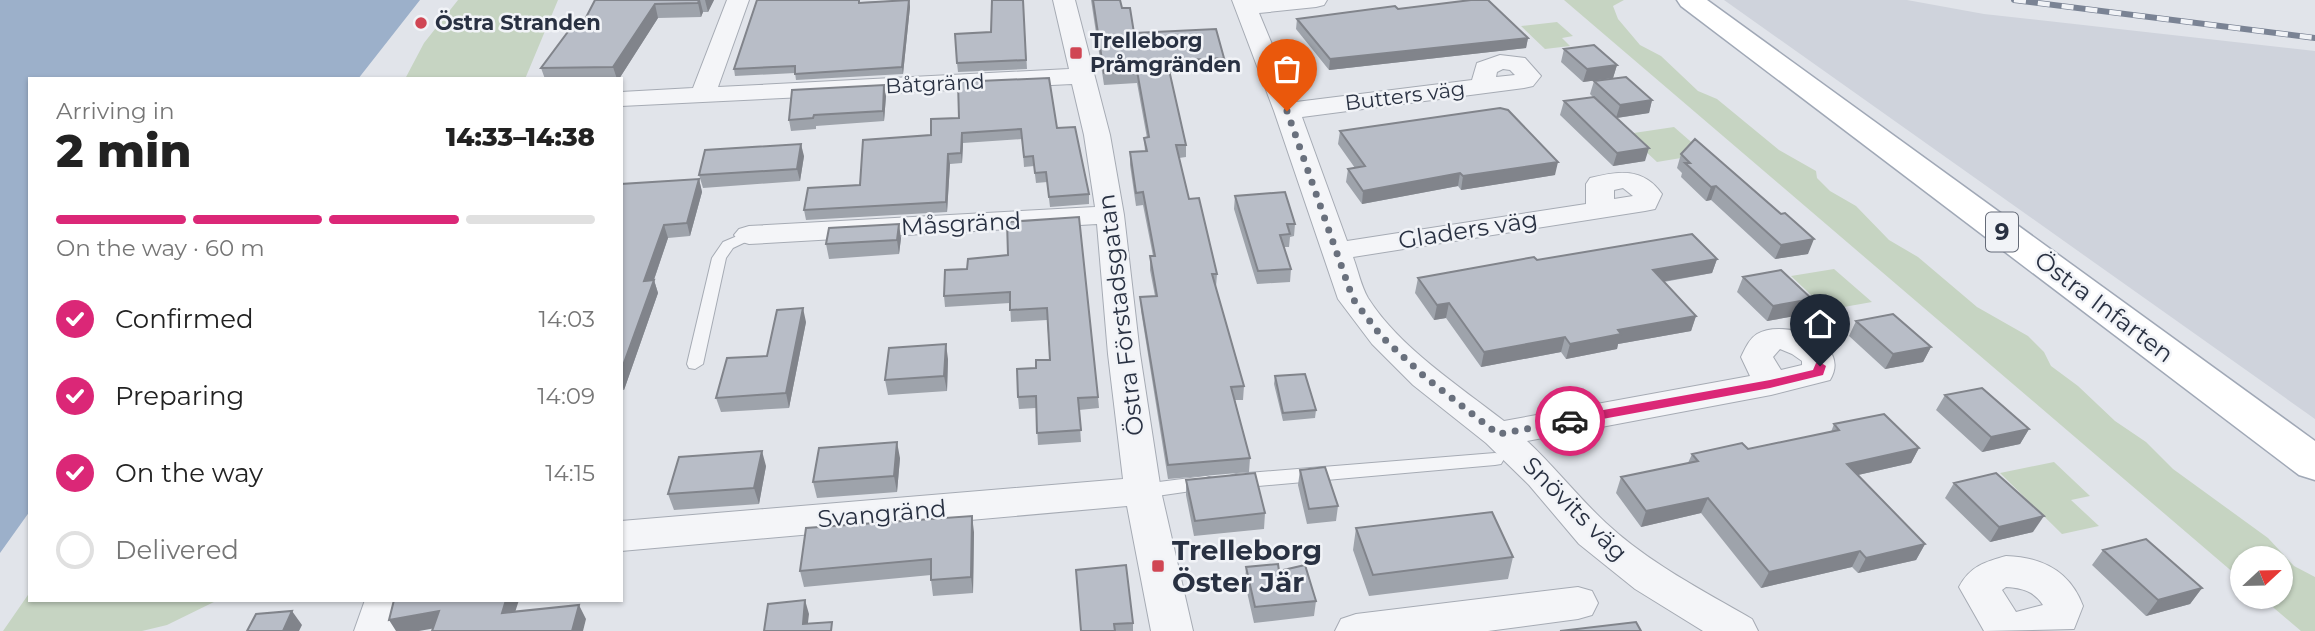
<!DOCTYPE html>
<html lang="en">
<head>
<meta charset="utf-8">
<style>
	:root { --surface:#fff; --page:#f2f2f2; --text:#222; --muted:#767676; --line:#e0e0e0; --accent:#db2777 }
	body { margin:0; font-family:Montserrat,sans-serif; background:var(--page); color:var(--text); height:100vh; display:flex; flex-direction:column; font-size:26px; white-space:nowrap }
	* { box-sizing:border-box; margin:0 }
	p { font-size:23px; color:var(--muted) }
	.icon { flex:none; width:38px; height:38px; fill:none; stroke:currentColor; stroke-width:2; stroke-linecap:round; stroke-linejoin:round }
	.map { position:relative; flex:1; overflow:hidden }
	.drawer { position:absolute; left:28px; top:77px; width:595px; height:525px; display:flex; flex-direction:column; background:var(--surface); border-radius:0px; box-shadow:0 2px 5px #0004 }
	.drawer>* { flex:none }
	.needle { width:46px; rotate:68deg }
	.controls { position:absolute; left:2230px; top:546px; display:grid; gap:14px }
	.controls a { display:grid; place-items:center; width:63px; height:63px; border-radius:50%; background:var(--surface); box-shadow:0 2px 5px #0004; font-size:35px }
	.pin { position:absolute; display:grid; place-items:center; width:60px; height:60px; color:#fff; margin:-72px -30px; border-radius:50% 50% 50% 0; rotate:-45deg; box-shadow:0 0 7px #0007 }
	.pin .icon { rotate:45deg }
	.courier { position:absolute; display:grid; place-items:center; width:70px; height:70px; margin:-35px; border:5px solid #db2777; border-radius:50%; background:#fff; color:#222; box-shadow:0 2px 9px #0007 }
	.head em { font-style:normal; font-weight:800 }
	.head div { display:flex; flex-direction:column-reverse }
	.head { display:flex; align-items:center; justify-content:space-between; height:119px; padding:0 28px }
	h1 { font-size:46px; font-weight:800; line-height:52px }
	.bar { display:grid; grid-template-columns:repeat(4,1fr); gap:10px 7px; align-content:center; height:84px; padding:0 28px }
	.bar i { height:9px; border-radius:5px; background:var(--line) }
	.bar .on { background:var(--accent) }
	.bar p { grid-column:span 4 }
	ol { padding:0 28px; list-style:none }
	li { display:flex; align-items:center; gap:21px; height:77px }
	li p { margin-inline-start:auto }
	li .icon { padding:7px; border-radius:50%; background:var(--accent); color:#fff; stroke-width:4 }
	li:last-child { color:var(--muted) }
	li i { width:38px; height:38px; border:4px solid var(--line); border-radius:50% }
	.map>svg:first-child { display:block }
	.built { fill:#cfd3dc }
	.green { fill:#c6d4c2 }
	.water { fill:#9cb0ca }
	.lines { fill:none; stroke-linecap:round; stroke-linejoin:round }
	.lane-casing { stroke:#a6abb4; stroke-width:2 }
	.street-casing { stroke:#a6abb4; stroke-width:2 }
	.primary-casing { stroke:#a0a8b6; stroke-width:3 }
	.lane { fill:#f4f5f8; fill-rule:evenodd }
	.street { fill:#f4f5f8; fill-rule:evenodd }
	.primary { fill:#fff; fill-rule:evenodd }
	.rail-casing { stroke:#7a8394; stroke-width:6 }
	.rail { stroke:#f1f3f7; stroke-width:4.5; stroke-dasharray:12; stroke-linecap:butt }
	.wall { fill:#9ea3ab }
	.shaded-wall { fill:#81848b }
	.building { fill:#b8bdc7; stroke:#81848b; stroke-width:2 }
	.route { fill:#db2777 }
	.done { stroke:#69707d; stroke-width:7; stroke-dasharray:0 12.6 }
	.poi-dot { fill:#d04654; stroke:#f1f3f7; stroke-width:2.5 }
	.labels { text-anchor:middle; stroke-width:5; stroke-linejoin:round; paint-order:stroke }
	.far-poi-label { font-size:21px; font-weight:bold; fill:#293142; stroke:#f1f3f7; text-anchor:start }
	.far-street-label { font-size:21px; fill:#293142; stroke:#f1f3f7 }
	.shield { fill:#f1f3f7; stroke:#656b78; stroke-width:2 }
	.shield-label { font-size:23px; font-weight:bold; fill:#293142 }
	.street-label { font-size:24px; fill:#293142; stroke:#f1f3f7 }
	.near-poi-label { font-size:28px; font-weight:bold; fill:#293142; stroke:#f1f3f7; text-anchor:start }
</style>
</head>
<body>
<div class="map">
<svg width="2315" height="631" viewBox="0 0 2315 631">
	<rect width="100%" height="100%" fill="#e1e4ea"/>
	<path class="built" d="M1724,0h183l77,14 331,37v368z"/>
	<path class="green" d="M458,0h100l-33,79h-120l19,-36z
		M1564,0h60l-11,6 5,13 22,26 21,11 37,35 19,8 62,51 37,21 1,7 13,13 26,15 33,34 29,17 59,50 51,29 16,16 7,14 27,20 37,35 31,21 27,27 95,69 26,28 21,11v54h-14l-40,-34h19v-39h-38v22z
		M1557,22l16,14 -11,2 8,8 -25,3 -24,-23z
		M1674,127l31,27 -48,8 -30,-28z
		M1834,269l38,33 -45,8 -36,-34z
		M2054,462l36,34 -19,4 28,26 -37,8 -62,-61z
		M30,592v8h188l-51,25 -25,6h-139z"/>
	<path class="water" d="M0,0h420l-62,79h-328v432l-30,42z"/>
	<g class="lines">
		<g class="lane-casing">
			<path id="lane" d="M749,231l5,1 2,3 -2,3 -21,10 -7,10 -23,106 -8,5 -6,-1 -2,-4 25,-106 11,-16z
				M1495,453l6,1 3,5 -3,5 -6,1 -259,23 -6,-2 -3,-5 3,-5 6,-2z
				M1206,476l6,2 3,5 -3,5 -69,10 -7,-2 -2,-5 2,-5 7,-2z"/>
		</g>
		<g class="street-casing">
			<path id="street" d="M727,0h22l-31,87 351,-18 -16,-69h22l35,135 14,80 16,139 21,137 32,140h-42l-24,-125 -506,45v-30l502,-42 -15,-125 -11,-130 -348,20 -10,-3 -5,-6 5,-6 10,-3 346,-19 -11,-72 -12,-51 -451,22v-14l72,-4z
				M1232,0h95l-3,5 -8,2 -57,6 37,89 176,-22 5,-17 23,-8 25,3 16,18 -8,10 -9,2 -222,29 45,124 239,-37v-20l4,-6c28,-7 53,-11 72,16l-7,15 -10,2 -292,46c5,13 8,29 15,41 31,49 91,88 136,123l246,-45 -9,-19c4,-8 8,-18 16,-23 27,-16 96,8 73,46l-59,15 -244,46c28,26 51,56 79,82 43,40 96,67 146,96l6,12h-55l-68,-42 -56,-45 -50,-59 -43,-42 -73,-58 -41,-41 -34,-45 -64,-188zM1503,69l7,1 5,5 -19,2 1,-5zM1623,188l10,8 -19,3v-9zM1780,349l12,5 10,7v4l-21,5 -8,-13z
				M2006,556c36,1 64,15 77,50l-9,23 -90,2 -25,-44c11,-21 26,-25 47,-31zM2006,587c16,1 28,4 37,18l-27,7 -14,-22z
				M1578,587l14,4 6,12 -6,12 -14,4 -90,12h-153l6,-12 15,-5z
				M365,600h40l-9,31h-42z"/>
		</g>
		<g class="primary-casing">
			<path id="primary" d="M1677,0h30l608,441v39l-16,-5 -618,-469z"/>
		</g>
		<use href="#lane" class="lane"/>
		<use href="#street" class="street"/>
		<use href="#primary" class="primary"/>
		<g class="rail-casing">
			<path id="rail" d="M2014,0l301,38"/>
		</g>
		<use href="#rail" class="rail"/>
	</g>
	<path class="wall" d="M595,0h119l-6,12h-5l-2,5 -43,1 -39,61h-74l-4,-11 39,-39z
		M909,0l1,7 -7,67 -107,6 -1,-7 -60,3 -1,-7 127,-67z
		M1023,0l4,69 -69,3 -1,-9 34,-31z
		M1091,0h29l2,8 12,25 90,25v12l-54,3 16,72v12l-7,1 10,41 28,75 -1,13 28,99 -1,14h-8l15,58 -1,14 -81,7 -27,-168 -1,-14 15,-1 -5,-26v-14h3l-10,-51 -7,1 -6,-41v-13l15,-1 -1,-13h3l-10,-55 -33,2z
		M1398,9l130,29 -2,10 -197,22 -33,-41 1,-10z
		M1564,49l53,16 -4,13 -30,4 -22,-20z
		M1594,81l58,19 -3,13 -32,5 28,43 -32,5 -53,-51 4,-14 29,-4 -3,-3z
		M886,96l-2,25 -68,5v3l-25,2 -2,-11z
		M931,119l126,9 32,66v10l-39,3 -3,-25 -11,1 -2,-17 -10,1 -2,-28 -59,4 -1,20 -12,1 -3,48 -141,8 -2,-10 56,-25 71,-50z
		M1340,131l215,44 -94,15 -3,-4 -96,18 -16,-22 2,-13 7,-1 -17,-24z
		M1681,154l127,100 -33,5 -64,-59 -5,1 -25,-24 1,-4 -5,-5z
		M804,156l-4,25 -97,7 -4,-13z
		M699,179l3,13 -12,44 -22,2 -14,42 4,13 -34,97h-3v-206z
		M1235,196l60,28 -1,12 -4,1 -1,10h-5l7,22 -1,13 -33,2 -23,-75z
		M1007,222l91,175 1,11 -20,2 2,32 -43,3 -2,-37 -17,1 -1,-12 18,-29 14,-8 -3,-40 -36,2 -1,-19 -65,4 -1,-11 23,-27 41,-14z
		M901,238l-2,16 -70,5 -3,-15z
		M1717,259l-5,14 -48,9 32,34 -5,15 -73,13 -1,5 -51,10 -5,-7 -80,15 -35,-49 -12,2 -19,-27 3,-15z
		M1743,277l63,37 -39,7 -30,-29z
		M1856,321l75,26 -8,15 -38,7 -36,-33z
		M806,322l-17,86 -68,4 -5,-14z
		M948,359l-1,32 -59,4 -3,-15z
		M1275,376l41,34 -1,8 -32,3 -9,-37z
		M1945,395l84,34 -9,15 -38,8 -46,-42z
		M1834,424l85,24 -8,15 -53,12 67,69 -9,16 -58,13 -6,-6 -91,21 -60,-75 -60,14 -25,-34 5,-16 67,-14 4,-9 56,-5 83,-17z
		M900,458l-3,34 -80,6 -4,-16z
		M766,466l-7,38 -85,6 -6,-16z
		M1300,470l38,36 -2,15 -29,3 -9,-39z
		M1186,480l79,33 -1,16 -70,7 -8,-41z
		M1954,483l79,49 -43,10 -45,-44z
		M1356,528l157,29 -5,22 -139,17 -16,-46z
		M974,532l-1,61 -40,3 -2,-16v-5l-127,12 -4,-16z
		M2103,550l99,38 -12,16 -44,12 -54,-51z
		M1246,567l33,4 37,30 -2,15 -60,7 -9,-40z
		M1076,570l57,53v8h-52z"/>
	<path class="shaded-wall" d="M699,0h1l3,12 -2,5 -3,-14z
		M705,0h9l-6,12z
		M909,0l1,7 -7,67 -1,-7z
		M655,4l3,14 -39,61h-2l-4,-12z
		M1528,38l-2,10 -197,22 1,-11z
		M1617,65l-4,13 -30,4 4,-13z
		M884,85l2,11 -2,25 -1,-10z
		M1652,100l-3,13 -33,5 4,-13z
		M962,133l1,10 -1,20 -1,-10z
		M801,144l3,12 -4,25 -3,-12z
		M1649,148l-4,13 -32,5 4,-13z
		M948,154l2,10 -3,48 -1,-10z
		M1558,162l-3,13 -94,15 2,-14z
		M1460,173l-2,13 -96,18 1,-13z
		M699,179l3,13 -12,44 -3,-13z
		M1716,186l-5,14 -5,1 5,-14z
		M899,224l2,14 -2,16 -2,-14z
		M664,225l4,13 -19,56 -5,-13z
		M1814,239l-6,15 -33,5 6,-14z
		M1717,259l-5,14 -64,11 5,-14z
		M654,280l4,13 -34,97 -3,-9v-10z
		M1812,299l-6,15 -39,7 6,-15z
		M1449,303l-3,15 -12,2 3,-15z
		M803,308l3,14 -17,86 -3,-15z
		M1696,316l-5,15 -73,13 -1,5 -51,10 4,-15 48,-14z
		M1565,337l-4,15 -80,15 3,-15z
		M946,344l2,15 -1,32 -3,-15z
		M1931,347l-8,15 -38,7 8,-15z
		M2029,429l-9,15 -38,8 9,-15z
		M897,442l3,16 -3,34 -3,-16z
		M1919,448l-8,15 -71,16 7,-15z
		M762,451l4,15 -7,38 -5,-16z
		M1708,498l-7,15 -60,14 5,-16z
		M972,516l2,16 -1,61 -2,-16z
		M2044,516l-11,16 -43,10 9,-15z
		M1925,544l-9,16 -58,13 8,-15z
		M1860,551l-8,16 -91,21 8,-16z
		M2202,588l-12,16 -44,12 12,-16z
		M506,600h13l-9,28 -8,-15z
		M805,600l4,14 -2,17 -4,-7z
		M579,605l7,14 -3,12h-11z
		M292,611l10,14 -3,6h-16z
		M439,611l8,15 -28,5h-23l-7,-11z"/>
	<path class="building" d="M595,0h104l-1,3 -43,1 -42,63 -72,1 29,-39h10z
		M757,0h102v3l50,-3 -7,67 -107,7v-8l-61,3z
		M992,0h31l3,60 -69,3 -2,-29 36,-2z
		M1093,0h27l2,8h8l4,25 82,-4 8,29 -57,3 19,84h-10l13,54 10,-1 18,76h-5l32,112 -13,1 19,71 -82,7 -28,-168 17,-1 -7,-40h5l-12,-64 -7,1 -6,-41 17,-1 -3,-13 5,-1 -12,-66 -33,2z
		M1471,0h17l40,38 -198,21 -33,-40 98,-13 3,3z
		M1594,45l23,20 -30,4 -23,-20z
		M1626,77l26,23 -32,5 -26,-24z
		M1049,78l8,50 18,-1 14,67 -40,3 -3,-25 -11,1 -2,-17 -9,1 -3,-28 -59,4 -1,20 -13,1 -2,48 -142,8 4,-22 52,-3 3,-45 68,-5v-16l28,-1 -1,-36z
		M884,85l-1,26 -69,4 -1,3 -24,2 3,-30z
		M1594,97l55,51 -32,5 -53,-52z
		M1500,108l8,2 50,52 -95,14 -3,-3 -97,18 -15,-22 17,-3 -25,-35z
		M1695,139l86,75 4,-1 29,26 -33,6 -65,-59 -5,1 -26,-24h5l-9,-9z
		M801,144l-4,25 -98,6 6,-25z
		M699,179l-12,44 -23,2 -20,56 10,-1 -33,91v-187z
		M1285,192l10,32h-8l3,10 -10,1 11,34 -33,2 -23,-75z
		M1079,217l19,180 -20,1 3,32 -44,3 -1,-37 -18,1 -1,-28 19,-1v-8h14l-3,-52 -37,2v-18l-66,4 1,-26 22,-1 1,-10 40,-4 -1,-33z
		M899,224l-2,16 -71,4 3,-16z
		M1692,234l25,25 -64,11 43,46 -78,14 3,4 -51,10 -5,-7 -81,15 -35,-49 -12,2 -19,-27 116,-21 3,3z
		M1781,270l31,29 -39,7 -30,-29z
		M803,308l-17,85 -70,5 11,-40 40,-2 10,-46z
		M1893,314l38,33 -38,7 -37,-33z
		M946,344l-2,32 -59,4 4,-32z
		M1305,374l11,36 -33,3 -8,-37z
		M1982,388l47,41 -38,8 -46,-42z
		M1884,414l35,34 -72,16 78,80 -59,14 -6,-7 -91,21 -61,-74 -62,13 -25,-34 77,-16 -6,-7 50,-11 6,6 91,-19 -5,-6z
		M897,442l-3,34 -81,6 6,-34z
		M762,451l-8,37 -86,6 11,-37z
		M1325,467l13,39 -29,3 -9,-39z
		M1255,473l10,40 -70,8 -9,-41z
		M1996,473l48,43 -45,11 -45,-44z
		M1492,512l21,45 -140,18 -17,-47z
		M972,516l-1,61 -40,3v-21l-131,12 6,-43z
		M2146,539l56,49 -44,12 -55,-50z
		M1278,564l1,7 26,-6 11,36 -61,6 -9,-40z
		M1126,565l7,58 -19,1 1,7h-34l-5,-61z
		M394,600h112l-4,13 77,-8 -7,26h-140l7,-20 -50,9z
		M805,600l-2,24 29,-2 -1,9h-67l4,-27z
		M292,611l-9,20h-36l9,-17z
		M1636,622l5,9h-81z"/>
	<path class="route" d="M1820,362l6,4 -3,9 -53,13 -200,37 -6,-4 6,-5 200,-36 43,-10 3,-7z"/>
	<g class="lines">
		<path class="done" d="M1287,111l66,188 29,38 43,40 73,57 72,-13"/>
	</g>
	<g class="poi-dot">
		<circle cx="421" cy="23" r="7"/>
		<rect x="1069" y="46" width="14" height="14" rx="3.5"/>
		<rect x="1151" y="559" width="14" height="14" rx="3.5"/>
	</g>
	<g class="labels">
		<g class="far-poi-label">
			<text x="435" y="30">Östra Stranden</text>
			<text x="1090" y="48">Trelleborg<tspan x="1090" dy="24">Pråmgränden</tspan></text>
		</g>
		<g class="far-street-label">
			<text transform="translate(935 84) rotate(-3)" y="7">Båtgränd</text>
			<text transform="translate(1405 96) rotate(-7)" y="7">Butters väg</text>
		</g>
		<rect class="shield" x="1986" y="212.5" width="32" height="39" rx="5"/>
		<g class="shield-label">
			<text x="2002" y="240">9</text>
		</g>
		<g class="street-label">
			<text transform="translate(961 224) rotate(-3)" y="8">Måsgränd</text>
			<text transform="translate(1468 230) rotate(-9)" y="8">Gladers väg</text>
			<text transform="translate(2104 307) rotate(37)" y="8">Östra Infarten</text>
			<text transform="translate(1121 315) rotate(-97)" y="8">Östra Förstadsgatan</text>
			<text transform="translate(1575 509) rotate(45)" y="8">Snövits väg</text>
			<text transform="translate(882 514) rotate(-5)" y="8">Svangränd</text>
		</g>
		<g class="near-poi-label">
			<text x="1172" y="560">Trelleborg<tspan x="1172" dy="32">Öster Jär</tspan></text>
		</g>
	</g>
</svg>
<div class="controls">
<a><svg class="needle" viewBox="-14 -14 28 28"><path d="M0-13l5 13h-10z" fill="#e53935"/><path d="M0 13l5-13h-10z" fill="#767676"/></svg></a>
</div>
<div class="pin" style="left:1287px;top:111px;background:#ea580c"><svg class="icon" aria-label="bag" viewBox="0 0 24 24"><path d="M5 8h14l-1 12H6zM9 8a3 3 0 0 1 6 0"/></svg></div>
<div class="pin" style="left:1820px;top:366px;background:#1f2937"><svg class="icon" aria-label="home" viewBox="0 0 24 24"><path d="M3 11l9-7 9 7M6 9v11h12V9"/></svg></div>
<div class="courier" style="left:1570px;top:421px"><svg class="icon" aria-label="car" viewBox="0 0 24 24"><path d="M5 17H2v-5l4-1 3-4h7l3 4 3 1v5h-3M9 17h6M6 11h13"/><circle cx="7" cy="17" r="2"/><circle cx="17" cy="17" r="2"/></svg></div>
<section class="drawer">
<div class="head"><div><h1>2 min</h1><p>Arriving in</p></div><em>14:33–14:38</em></div>
<div class="bar"><i class="on"></i><i class="on"></i><i class="on"></i><i></i><p>On the way · 60 m</p></div>
<ol>
<li><svg class="icon" aria-label="check" viewBox="0 0 24 24"><path d="M5 12l5 5 9-10"/></svg>Confirmed<p>14:03</p></li>
<li><svg class="icon" aria-label="check" viewBox="0 0 24 24"><path d="M5 12l5 5 9-10"/></svg>Preparing<p>14:09</p></li>
<li><svg class="icon" aria-label="check" viewBox="0 0 24 24"><path d="M5 12l5 5 9-10"/></svg>On the way<p>14:15</p></li>
<li><i></i>Delivered</li>
</ol>
</section>
</div>
</body>
</html>
